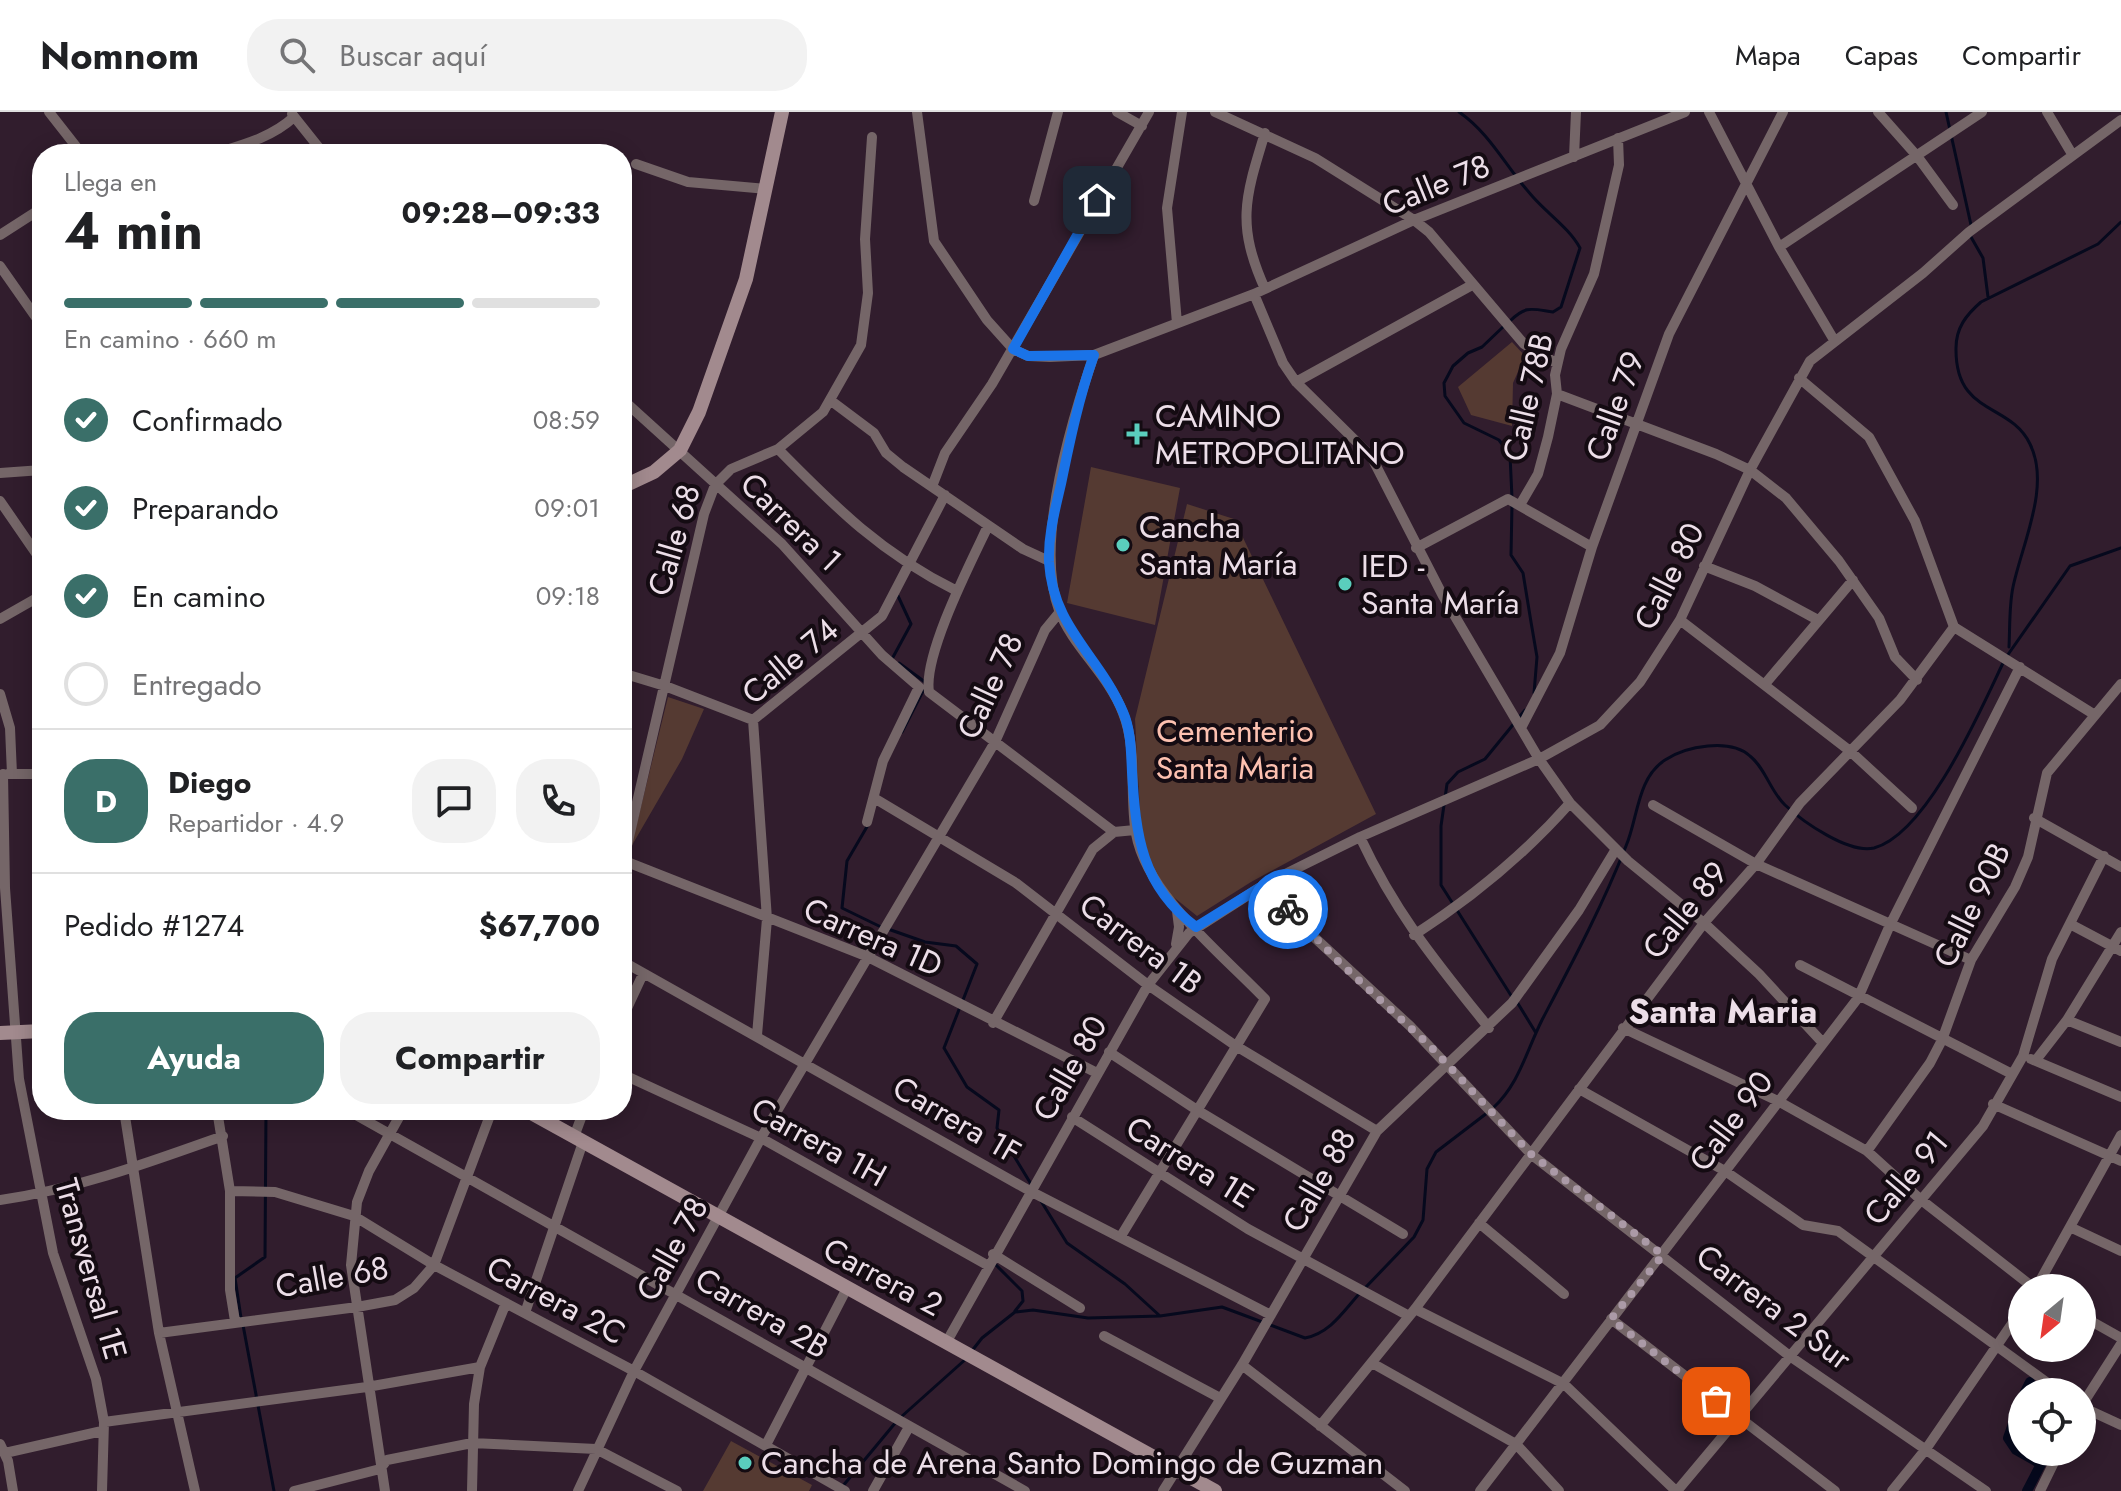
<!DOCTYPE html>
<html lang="es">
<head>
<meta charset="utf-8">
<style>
	:root { --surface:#fff; --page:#f2f2f2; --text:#202124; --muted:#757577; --line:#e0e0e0; --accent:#3a6f69 }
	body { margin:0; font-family:Jost,sans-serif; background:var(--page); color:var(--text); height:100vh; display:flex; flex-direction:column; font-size:30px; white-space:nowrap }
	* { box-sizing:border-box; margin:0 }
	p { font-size:26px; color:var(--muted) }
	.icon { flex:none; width:44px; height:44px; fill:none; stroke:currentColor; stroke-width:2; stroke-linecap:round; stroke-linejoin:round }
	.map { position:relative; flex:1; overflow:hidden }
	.side { position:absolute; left:32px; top:32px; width:600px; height:976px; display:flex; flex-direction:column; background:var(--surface); border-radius:32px; box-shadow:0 4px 20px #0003 }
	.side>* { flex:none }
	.needle { width:52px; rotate:209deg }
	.tools { position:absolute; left:2008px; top:1162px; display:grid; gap:16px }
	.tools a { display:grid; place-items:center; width:88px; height:88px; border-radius:50%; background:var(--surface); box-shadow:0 4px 20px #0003; font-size:40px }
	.pin { position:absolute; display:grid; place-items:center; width:68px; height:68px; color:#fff; margin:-34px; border-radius:16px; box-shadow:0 4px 12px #0006 }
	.courier { position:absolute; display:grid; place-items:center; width:80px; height:80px; margin:-40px; border:6px solid #1a73e8; border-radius:50%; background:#fff; color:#222; box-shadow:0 2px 10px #0007 }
	.summary em { font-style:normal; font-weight:700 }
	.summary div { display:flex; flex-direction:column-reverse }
	.summary { display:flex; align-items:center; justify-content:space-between; height:136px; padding:0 32px }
	h1 { font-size:52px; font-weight:700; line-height:60px }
	.bar { display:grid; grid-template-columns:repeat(4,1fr); gap:12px 8px; align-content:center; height:96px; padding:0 32px }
	.bar i { height:10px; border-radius:6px; background:var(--line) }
	.bar .active { background:var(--accent) }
	.bar p { grid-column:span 4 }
	.line { display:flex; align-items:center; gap:20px; padding:0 32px; border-top:2px solid var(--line) }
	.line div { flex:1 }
	.round { display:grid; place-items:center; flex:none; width:84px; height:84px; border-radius:32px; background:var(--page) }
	ol { padding:0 32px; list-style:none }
	li { display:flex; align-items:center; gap:24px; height:88px }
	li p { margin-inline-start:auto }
	li .icon { padding:8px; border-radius:50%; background:var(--accent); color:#fff; stroke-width:4 }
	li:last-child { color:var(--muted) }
	li i { width:44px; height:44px; border:4px solid var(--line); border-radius:50% }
	.action { display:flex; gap:16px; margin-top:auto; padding:16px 32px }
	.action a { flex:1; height:92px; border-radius:32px; background:var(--accent); color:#fff; font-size:32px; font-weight:700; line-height:92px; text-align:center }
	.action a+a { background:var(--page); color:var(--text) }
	header { display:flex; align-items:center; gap:48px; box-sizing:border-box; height:112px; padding:0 40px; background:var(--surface); border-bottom:2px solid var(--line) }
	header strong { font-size:38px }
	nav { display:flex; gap:44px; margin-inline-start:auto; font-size:28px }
	.search { width:560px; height:72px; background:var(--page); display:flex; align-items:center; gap:20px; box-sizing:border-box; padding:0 28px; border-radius:32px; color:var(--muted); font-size:30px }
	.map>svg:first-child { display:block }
	.green { fill:#553a32 }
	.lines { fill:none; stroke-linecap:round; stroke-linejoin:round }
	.stream { stroke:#06091d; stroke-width:3 }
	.canal { stroke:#06091d; stroke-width:10 }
	.street { stroke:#756668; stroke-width:10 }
	.secondary { stroke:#a28a8e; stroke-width:14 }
	.done { stroke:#ab9aa7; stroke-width:8; stroke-dasharray:0 14.4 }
	.route { stroke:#1a73e8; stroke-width:10 }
	.poi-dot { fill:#5acebd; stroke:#140b12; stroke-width:3 }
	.labels { text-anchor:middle; stroke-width:8; stroke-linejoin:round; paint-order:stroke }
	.street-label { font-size:32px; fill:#ecdee8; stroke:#140b12 }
	.poi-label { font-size:32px; fill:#ecdee8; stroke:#140b12; text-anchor:start }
	.park-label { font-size:32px; fill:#fdc1b0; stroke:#140b12 }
	.neighbourhood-label { font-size:34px; font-weight:bold; fill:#ecdee8; stroke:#140b12 }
</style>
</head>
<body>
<header>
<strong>Nomnom</strong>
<div class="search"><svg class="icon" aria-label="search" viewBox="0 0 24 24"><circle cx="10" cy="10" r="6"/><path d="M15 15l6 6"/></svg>Buscar aquí</div>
<nav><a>Mapa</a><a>Capas</a><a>Compartir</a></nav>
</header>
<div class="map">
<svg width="2121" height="1379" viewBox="0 0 2121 1379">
	<rect width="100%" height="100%" fill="#311d2d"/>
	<path class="green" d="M1512,230l13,14 -12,27 -1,43 -41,-11 -13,-28z
		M1091,355l89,21 -25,137 -88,-22z
		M1187,392l47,15 142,295 -125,68 -54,34 -26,-21 -19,-28 -11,-35 -6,-113z
		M668,585l36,12 -22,50 -51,88z
		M731,1329l81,44 -3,6h-106z"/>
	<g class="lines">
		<path class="stream" d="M1459,0c32,22 48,57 74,85 15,17 36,31 47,51l-19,59 -8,5c-21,-3 -27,-7 -43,9
			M1946,0l25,113
			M1971,125l12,21 5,39
			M1504,214l-22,21 -14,6 -15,13 -9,17 1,13 19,27 35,17 11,15 2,43
			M1512,393l-1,50 12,18 8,49 6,35 -3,36
			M2009,535c1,-19 0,-41 4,-60 9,-43 38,-101 17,-143 -20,-42 -75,-28 -74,-96 0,-20 10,-33 25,-46l117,-58 23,-22
			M2007,544l63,-90 51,-18
			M892,547l19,-35 -13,-28
			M899,551l26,19
			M902,620l22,-43
			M868,713l-21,36 -5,47 39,19
			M888,817l37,13 31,4 21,18 -14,36
			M1512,885l-71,-112v-59l6,-42 11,-12 27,-13 40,-49
			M1517,890l19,31
			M960,895l-16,41 23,39 32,23 -2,18 34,56
			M1493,996c26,-24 33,-56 49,-88 30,-57 60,-113 84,-174 12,-28 11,-68 39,-86 21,-14 65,-22 85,-4 16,13 20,35 35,49 18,17 64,49 89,43 53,-14 107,-139 129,-185
			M1041,1089l26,42 58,41 35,32
			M996,1153l26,26 1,10 -8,10
			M1365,1176l49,-51 9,-17 4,-51 9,-17 51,-39
			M241,1206l-6,-40 30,-21 1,-147
			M243,1213l31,166
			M971,1240l11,-14 33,-26 18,-2 55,8 72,-2 62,-9 83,31c25,-5 38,-26 54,-44
			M901,1305l66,-59
			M842,1375l54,-65"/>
		<path class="canal" d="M2025,1280l5,-10
			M2022,1286l-14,40 8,12 25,14 -14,27"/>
		<path class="street" d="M49,0l33,42
			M917,0l17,129 53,79 26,29 15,7 22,1 44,-2 160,-61 160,-74 271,-108
			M1117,0l25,14
			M1215,0l100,46 99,62 15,12 95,112 32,19
			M1709,0l70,135 55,93
			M1878,0l39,44 36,49
			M2047,0l25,42
			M292,2l32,40
			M213,42c29,-9 58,-16 81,-37
			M1574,45l2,-45
			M636,52l52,18 78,7
			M1034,89l24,-89
			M0,123l42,-27
			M1779,135l203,-135
			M0,154l42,60
			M1265,177c-29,-65 -20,-91 0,-156
			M1254,182l29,69 13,19 75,74 72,140 96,163 31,44 58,58 76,62 55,51 64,69
			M1177,211l-10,-115 15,-96
			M1094,243c-23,67 -60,188 -35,255 13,36 50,65 64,103 15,37 6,81 13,121 11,61 86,120 129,165l-144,237
			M1799,266l70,59 46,84 39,106 141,88
			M1296,270l176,-97
			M1557,282l159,60 34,16 36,28 53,63 40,57 16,39 22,23
			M622,287l160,145 100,111 37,32 -36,74 -16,61
			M830,288l44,33 12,20 17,14 120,82 26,12
			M622,305l5,-14
			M778,337c58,59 104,105 179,142
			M0,361l42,-3
			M933,372l12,-31 47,-69 157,-272
			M0,389l42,61
			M1520,393l18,-31 10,-37 9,-43 -2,-19 6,-26 33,-75 25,-109 -1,-27
			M988,414c-17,36 -65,129 -59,166l185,140 21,-2
			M1416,436l92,-49 84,48
			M1704,454l51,20 63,34
			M0,507l42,-24
			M1680,508l170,131 62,57
			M622,561l43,13 88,34
			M1765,572l88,-104
			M0,582l10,34 2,46
			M753,608l14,199 -10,116
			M753,608l129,-104 63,-121
			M1521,616l39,-75 32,-106 77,-213 114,-222
			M3,662l2,114 14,191 34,174 43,126 8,43 -2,69
			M8,662h34
			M874,686l142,85 132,102 88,61 141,85
			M1653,693l103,59 215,96
			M2034,706l87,49
			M1360,725c36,77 76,125 129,191
			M622,748l244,96 231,117
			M622,755l82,-353 11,-29 16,-16 47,-20 45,-37 38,-67 7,-52 -3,-54 7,-102
			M1267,771l34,42 109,101 122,129 259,202 195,134
			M2070,812l51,27
			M1414,823c59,-38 110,-80 156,-132
			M1176,832l3,-17 -2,-16
			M622,849l408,230 241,124
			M1800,853l210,108
			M622,907l21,-45
			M2067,908l54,22
			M993,911l100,-174 21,-17
			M1623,916l155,73 89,50 53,48 114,89
			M1109,940l88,58 206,124
			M2031,947l90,38
			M2036,948l31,-40 54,-88
			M622,962l139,64 226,127
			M1579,977l146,82 78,54 35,6 222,161
			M1993,992l128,57
			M124,998l35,223 36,158
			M217,998l13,81v99l5,31
			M347,998l678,381
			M1072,1005l176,112 161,87
			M574,1025l10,-27
			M1867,1039l63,-88 12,-23 29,-80 44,-73 13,-30 19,-84 74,-89
			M230,1079l45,1 79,24 80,49 200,106 211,120
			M0,1088c77,-11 150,-38 223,-64
			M1479,1111l85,71
			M2072,1116l49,23
			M993,1142l87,54
			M2036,1176l85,-153
			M1415,1197l149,75 112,107
			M525,1201l58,-171
			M2082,1204l39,22
			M1611,1207l224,172
			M159,1221l198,-26 38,-7 19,-12 20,-23 58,-155
			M1104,1224l116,62
			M946,1231l202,-358 41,-52 78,-50 93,-46 179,-78 61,-34 40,-43 40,-62 70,-150 60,-109 113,-88 46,-41 152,-112
			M1372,1251l144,81 43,47
			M1242,1253l163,126
			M2082,1293l39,-61
			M2082,1295l39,18
			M104,1310l263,-35 113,-20
			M1320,1314l95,-117 289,-386 52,-59 44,-61 100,-103 54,-73
			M0,1332l8,17 5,30
			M766,1333l80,-155
			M5,1341l97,-22
			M294,1379l86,-22 7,-9 85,-17 124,6 81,42
			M385,1379l-34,-226 6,-63 12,-31 34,-61
			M472,1379l2,-87 6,-37 26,-64
			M578,1379l56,-120 127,-233 234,-396 50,-112 14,-17
			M873,1379l36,-64
			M1163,1379l79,-126 135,-234 135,-128 67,-93 37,-61
			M1480,1379l378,-493 32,-73 130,-258
			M1677,1379l306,-365 40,-70 29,-97 52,-103
			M1892,1379l34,-42 96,-140
			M2040,1379l19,-39"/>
		<path class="secondary" d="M622,375l32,-15 26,-22 19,-38 47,-133 36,-167
			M0,921l42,-2
			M526,998l689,381"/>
	</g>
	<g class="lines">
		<path class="done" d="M1288,797l51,53 91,84 102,109 131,100 -52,64 105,82"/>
		<path class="route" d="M1097,88l-84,149 15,7 66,-1c-15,42 -24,85 -33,129 -6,26 -13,51 -12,78 4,66 50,93 74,150 8,18 8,40 9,60 4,64 9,113 64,155l71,-44 21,26"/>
	</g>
	<g class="poi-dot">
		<path d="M1133 310h8v8h8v8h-8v8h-8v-8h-8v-8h8z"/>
		<circle cx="1123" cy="433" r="8"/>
		<circle cx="1345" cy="472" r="8"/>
		<circle cx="745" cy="1351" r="8"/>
	</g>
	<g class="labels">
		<g class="street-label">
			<text transform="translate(1436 73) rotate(-22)" y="11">Calle 78</text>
			<text transform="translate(1528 285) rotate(-77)" y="11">Calle 78B</text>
			<text transform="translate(1615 294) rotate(-70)" y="11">Calle 79</text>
			<text transform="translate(791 410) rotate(44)" y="11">Carrera 1</text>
			<text transform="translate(674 428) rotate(-74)" y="11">Calle 68</text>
			<text transform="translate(1669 464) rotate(-63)" y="11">Calle 80</text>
			<text transform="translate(790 549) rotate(-40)" y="11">Calle 74</text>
			<text transform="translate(990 574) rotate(-65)" y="11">Calle 78</text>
			<text transform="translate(1972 793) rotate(-64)" y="11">Calle 90B</text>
			<text transform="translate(1685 798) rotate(-51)" y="11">Calle 89</text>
			<text transform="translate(873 825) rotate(24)" y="11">Carrera 1D</text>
			<text transform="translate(1141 832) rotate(37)" y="11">Carrera 1B</text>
			<text transform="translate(1070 956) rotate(-60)" y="11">Calle 80</text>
			<text transform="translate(957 1008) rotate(30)" y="11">Carrera 1F</text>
			<text transform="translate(1731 1009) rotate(-53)" y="11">Calle 90</text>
			<text transform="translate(819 1030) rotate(29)" y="11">Carrera 1H</text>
			<text transform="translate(1190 1050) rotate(32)" y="11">Carrera 1E</text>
			<text transform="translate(1906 1066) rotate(-50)" y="11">Calle 91</text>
			<text transform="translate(1319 1068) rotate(-60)" y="11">Calle 88</text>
			<text transform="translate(672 1137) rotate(-61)" y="11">Calle 78</text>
			<text transform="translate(91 1157) rotate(74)" y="11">Transversal 1E</text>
			<text transform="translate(332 1165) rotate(-10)" y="11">Calle 68</text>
			<text transform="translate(883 1165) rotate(28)" y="11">Carrera 2</text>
			<text transform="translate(556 1188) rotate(28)" y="11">Carrera 2C</text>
			<text transform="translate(1774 1195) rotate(37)" y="11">Carrera 2 Sur</text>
			<text transform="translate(762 1201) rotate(30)" y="11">Carrera 2B</text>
		</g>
		<g class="poi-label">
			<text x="1155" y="315">CAMINO<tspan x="1155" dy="37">METROPOLITANO</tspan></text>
			<text x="1139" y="426">Cancha<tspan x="1139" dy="37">Santa María</tspan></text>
			<text x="1361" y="465">IED -<tspan x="1361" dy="37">Santa María</tspan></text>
			<text x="761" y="1362">Cancha de Arena Santo Domingo de Guzman</text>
		</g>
		<g class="park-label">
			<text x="1235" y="630">Cementerio<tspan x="1235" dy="37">Santa Maria</tspan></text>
		</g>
		<g class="neighbourhood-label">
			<text x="1723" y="911">Santa Maria</text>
		</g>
	</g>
</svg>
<div class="tools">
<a><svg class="needle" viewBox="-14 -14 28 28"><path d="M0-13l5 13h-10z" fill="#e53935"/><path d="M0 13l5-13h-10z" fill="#757577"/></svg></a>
<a><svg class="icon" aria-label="locate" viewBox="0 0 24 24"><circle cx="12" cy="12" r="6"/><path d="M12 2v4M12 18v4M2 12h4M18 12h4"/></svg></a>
</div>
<div class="pin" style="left:1716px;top:1289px;background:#ea580c"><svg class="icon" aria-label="bag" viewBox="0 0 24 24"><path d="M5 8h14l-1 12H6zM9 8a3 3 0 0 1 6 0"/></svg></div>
<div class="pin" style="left:1097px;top:88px;background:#1f2937"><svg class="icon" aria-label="home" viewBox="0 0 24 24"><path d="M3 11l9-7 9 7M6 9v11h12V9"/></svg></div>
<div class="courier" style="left:1288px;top:797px"><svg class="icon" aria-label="bike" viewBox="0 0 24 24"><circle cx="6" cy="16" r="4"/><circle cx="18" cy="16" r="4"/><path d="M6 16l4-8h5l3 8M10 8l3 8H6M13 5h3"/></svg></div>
<section class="side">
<div class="summary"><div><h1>4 min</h1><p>Llega en</p></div><em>09:28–09:33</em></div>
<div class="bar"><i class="active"></i><i class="active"></i><i class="active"></i><i></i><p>En camino · 660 m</p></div>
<ol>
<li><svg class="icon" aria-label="check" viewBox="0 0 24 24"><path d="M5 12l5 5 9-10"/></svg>Confirmado<p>08:59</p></li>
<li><svg class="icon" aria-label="check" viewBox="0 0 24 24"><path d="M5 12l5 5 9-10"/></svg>Preparando<p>09:01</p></li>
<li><svg class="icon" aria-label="check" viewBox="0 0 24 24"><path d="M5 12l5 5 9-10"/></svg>En camino<p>09:18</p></li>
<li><i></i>Entregado</li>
</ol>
<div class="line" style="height:144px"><b class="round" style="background:var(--accent);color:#fff">D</b><div><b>Diego</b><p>Repartidor · 4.9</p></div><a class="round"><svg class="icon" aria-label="chat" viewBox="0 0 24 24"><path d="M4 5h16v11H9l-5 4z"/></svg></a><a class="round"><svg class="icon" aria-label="phone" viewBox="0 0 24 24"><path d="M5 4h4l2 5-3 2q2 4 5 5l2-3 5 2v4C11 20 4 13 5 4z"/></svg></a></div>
<div class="line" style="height:104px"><div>Pedido #1274</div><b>$67,700</b></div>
<div class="action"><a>Ayuda</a><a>Compartir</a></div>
</section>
</div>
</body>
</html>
